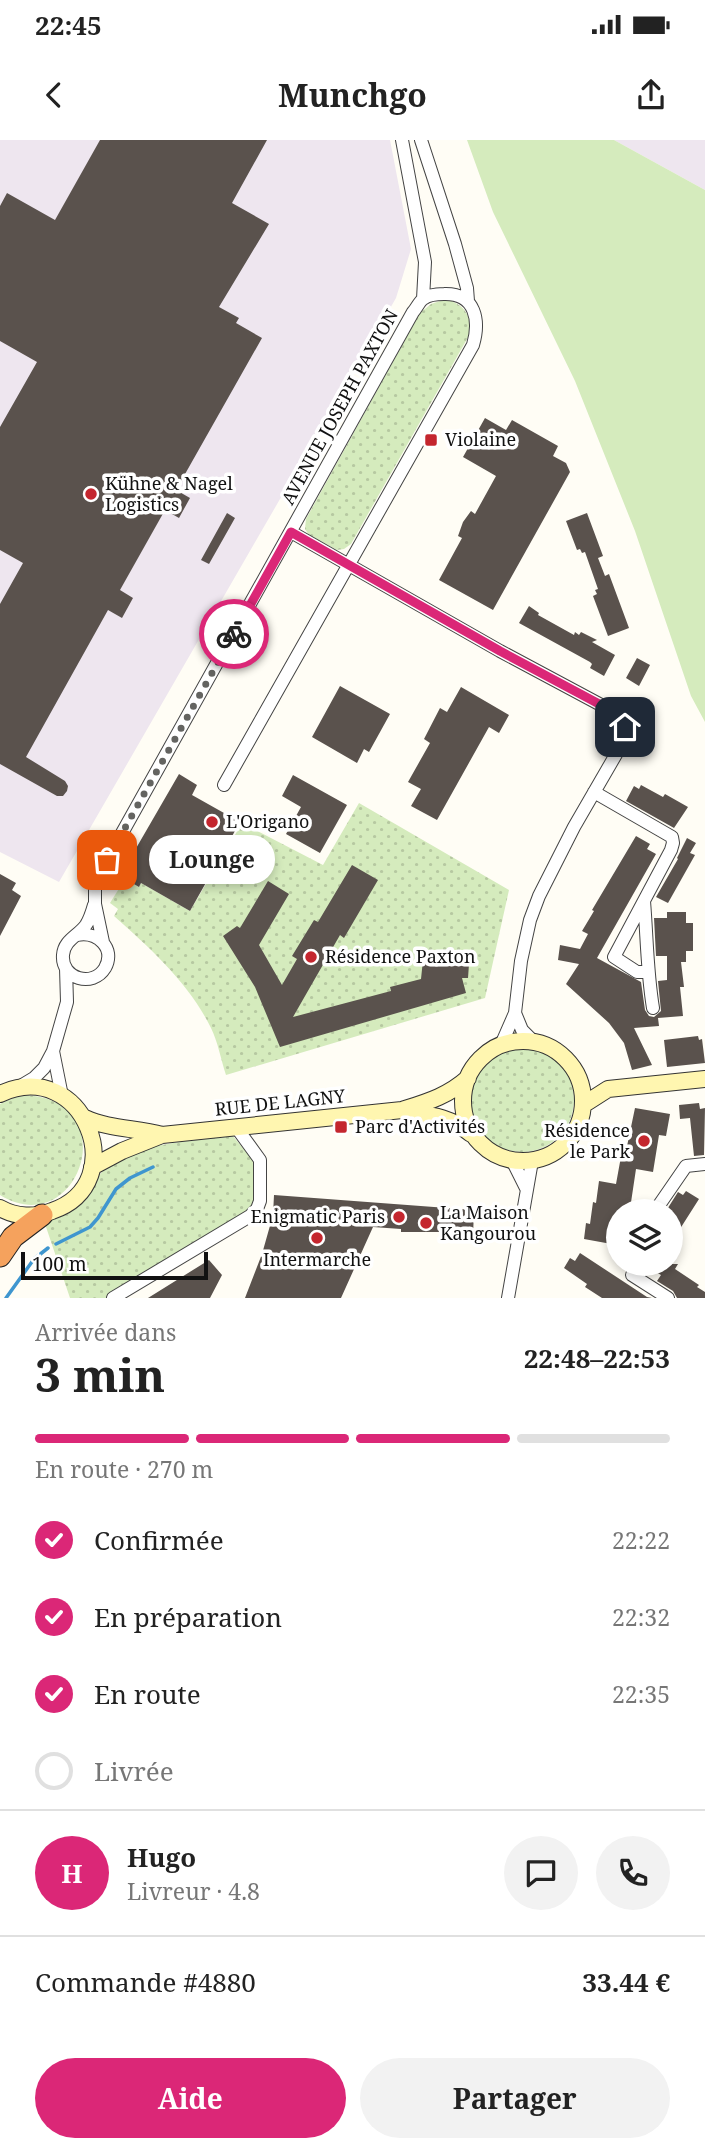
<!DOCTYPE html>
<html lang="fr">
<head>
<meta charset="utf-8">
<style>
	:root { --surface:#fff; --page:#f2f2f2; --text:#222; --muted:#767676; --line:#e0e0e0; --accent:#db2777 }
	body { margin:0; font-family:"Noto Serif",serif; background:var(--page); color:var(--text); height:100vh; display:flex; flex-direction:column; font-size:26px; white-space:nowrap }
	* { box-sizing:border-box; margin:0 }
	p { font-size:23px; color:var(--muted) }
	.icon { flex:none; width:38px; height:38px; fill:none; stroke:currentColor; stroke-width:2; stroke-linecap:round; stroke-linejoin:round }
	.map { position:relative; height:1158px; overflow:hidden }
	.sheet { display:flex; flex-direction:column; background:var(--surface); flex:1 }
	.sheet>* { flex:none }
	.controls { position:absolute; left:606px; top:1059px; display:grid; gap:14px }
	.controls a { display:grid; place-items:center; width:77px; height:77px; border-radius:50%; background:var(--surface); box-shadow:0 4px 10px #0003; font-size:35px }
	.scale { position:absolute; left:21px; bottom:18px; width:187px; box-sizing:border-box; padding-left:7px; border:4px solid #111; border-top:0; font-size:19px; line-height:24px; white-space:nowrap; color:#111; -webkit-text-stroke:5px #fff; paint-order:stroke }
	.pin { position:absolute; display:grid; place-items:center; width:60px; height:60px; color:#fff; margin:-30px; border-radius:14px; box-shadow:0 4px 10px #0006 }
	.courier { position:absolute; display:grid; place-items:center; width:70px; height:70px; margin:-35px; border:5px solid #db2777; border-radius:50%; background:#fff; color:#222; box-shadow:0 2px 9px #0007 }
	.bubble { position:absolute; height:49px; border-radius:24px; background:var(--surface); box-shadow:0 4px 10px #0003; font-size:23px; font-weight:700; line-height:49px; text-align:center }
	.summary em { font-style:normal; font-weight:700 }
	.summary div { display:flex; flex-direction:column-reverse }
	.summary { display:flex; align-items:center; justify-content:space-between; height:119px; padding:0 35px }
	h1 { font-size:46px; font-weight:700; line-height:52px }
	.bar { display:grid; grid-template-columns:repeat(4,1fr); gap:10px 7px; align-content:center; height:84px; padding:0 35px }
	.bar i { height:9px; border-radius:5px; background:var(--line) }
	.bar .selected { background:var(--accent) }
	.bar p { grid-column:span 4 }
	.line { display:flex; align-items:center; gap:18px; padding:0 35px; border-top:2px solid var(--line) }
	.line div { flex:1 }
	.round { display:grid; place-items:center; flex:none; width:74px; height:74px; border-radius:37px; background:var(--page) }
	ol { padding:0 35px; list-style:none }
	li { display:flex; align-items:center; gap:21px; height:77px }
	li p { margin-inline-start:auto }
	li .icon { padding:7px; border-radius:50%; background:var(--accent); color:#fff; stroke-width:4 }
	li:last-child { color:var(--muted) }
	li i { width:38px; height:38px; border:4px solid var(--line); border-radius:50% }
	.primary-button { display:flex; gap:14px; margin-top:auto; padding:14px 35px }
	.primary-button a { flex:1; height:80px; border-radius:42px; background:var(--accent); color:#fff; font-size:28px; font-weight:700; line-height:80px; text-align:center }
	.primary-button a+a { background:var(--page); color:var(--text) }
	.status { display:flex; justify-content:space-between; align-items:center; height:49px; padding:0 35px; background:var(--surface); direction:ltr }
	.status svg { height:19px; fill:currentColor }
	header { display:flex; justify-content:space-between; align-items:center; height:91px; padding:0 35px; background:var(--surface); font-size:32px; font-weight:700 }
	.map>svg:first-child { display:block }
	.industrial { fill:#eee6ef }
	.grass { fill:url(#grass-dots) }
	.garden { fill:#d5ebbd }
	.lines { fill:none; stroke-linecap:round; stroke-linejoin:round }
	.stream { stroke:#3f96cf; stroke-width:3.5 }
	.building { fill:#5a524d }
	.minor-casing { stroke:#444; stroke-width:14 }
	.secondary-casing { stroke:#333; stroke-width:18 }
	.motorway-casing { stroke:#222; stroke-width:23 }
	.minor { stroke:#fff; stroke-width:12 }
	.secondary { stroke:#fff6b0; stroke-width:16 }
	.motorway { stroke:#f5a25d; stroke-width:21 }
	.done { stroke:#646461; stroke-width:7; stroke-dasharray:0 12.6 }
	.route { stroke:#db2777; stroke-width:9 }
	.poi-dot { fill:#c4262e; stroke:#fff; stroke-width:2.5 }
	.labels { text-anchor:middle; stroke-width:7; stroke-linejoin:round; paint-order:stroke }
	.street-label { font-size:18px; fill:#111; stroke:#fff }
	.poi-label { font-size:18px; fill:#111; stroke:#fff; text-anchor:start }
</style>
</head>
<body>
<div class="status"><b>22:45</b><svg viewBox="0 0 49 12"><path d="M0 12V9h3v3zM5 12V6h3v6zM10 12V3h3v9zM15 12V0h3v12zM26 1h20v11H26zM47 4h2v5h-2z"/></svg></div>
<header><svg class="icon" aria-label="back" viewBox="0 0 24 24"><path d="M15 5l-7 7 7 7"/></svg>Munchgo<svg class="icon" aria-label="share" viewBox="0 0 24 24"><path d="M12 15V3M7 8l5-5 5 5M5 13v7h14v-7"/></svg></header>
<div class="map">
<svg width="705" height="1158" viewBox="0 0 705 1158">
	<defs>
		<pattern id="grass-dots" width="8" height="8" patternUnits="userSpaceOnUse" patternTransform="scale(1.75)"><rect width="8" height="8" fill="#d5ebbd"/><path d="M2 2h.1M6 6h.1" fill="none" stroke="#b6c8a1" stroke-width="1.8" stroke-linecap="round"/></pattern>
	</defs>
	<rect width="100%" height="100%" fill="#fffdf5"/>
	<path class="industrial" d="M0,0h390l21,109 -15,49 -337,584 -59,-30z
		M614,0h91v50z"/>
	<path class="grass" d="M446,159c18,6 24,14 25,33l-120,212 -7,5 -7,1 -28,-15 -4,-6 1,-10 114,-206 11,-9z
		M359,663l150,87 -24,108 -259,77c-5,-15 -8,-33 -15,-47 -22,-45 -60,-79 -97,-112l4,-7 -8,-6 15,-24 14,8 2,-4 49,28 52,-88 81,42z
		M470 960a52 52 0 1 1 104 0a52 52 0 1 1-104 0Z
		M26,955c101,6 52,148 -26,100v-91l13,-6z
		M233,996l23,28 -1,43 -147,91h-38l-26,-77c16,-6 36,-14 45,-29 6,-9 10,-19 19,-26 29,-24 88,-25 125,-30z"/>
	<path class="garden" d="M467,0h147l91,50v532l-14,-26 -56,-165 -60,-150 -82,-169z"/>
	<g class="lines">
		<path class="stream" d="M56,1104l34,-17 8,-9 18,-29 14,-11 23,-11
			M6,1158l28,-39 14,-11"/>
	</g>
	<path class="building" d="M100,0h167l-35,63 37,21 -50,83 20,11 -3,5 26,15 -86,152 14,8 -11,20 -14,-8 -45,80 13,8 -11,20 -14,-8 -82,147 39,24 3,5 -1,5 -4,5h-6l-57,-32v-160l23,-41 -23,-13v-123l37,-65 -37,-21v-135l7,-13 48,27z
		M485,278l21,12 6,-10 46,26 -5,10 13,7 4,9 -77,138 -54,-30 23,-42 -4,-2 5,-14 8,-11 4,3 21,-38 -33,-19z
		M227,373l8,5 -26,46 -8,-4z
		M587,373l16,43 -5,2 7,18 4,-2 20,54 -21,8 -15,-40 4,-2 -2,-4 3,-1 -13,-37 -3,1 -2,-4 -3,1 -11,-29z
		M529,466l10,7 -1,2 36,20 1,-3 4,3 2,-3 16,8 -5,2 23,13 -11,21 -14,-8 2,-4 -2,-2 -71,-39z
		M637,518l13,7 -11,21 -13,-8z
		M340,546l50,28 -21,38 -5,-3 -7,14 -45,-26z
		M461,547l48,28 -10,18 -10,-6 -52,93 -26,-14 10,-17 -13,-7 22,-39 -6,-4 16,-31 7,4z
		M179,634l18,11 -5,10 48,27 -50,89 -49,-28 -2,4 -19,-11z
		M293,635l54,30 -27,48 -34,-19 15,-27 -19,-11z
		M641,645l22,12 2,-3 23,13 -14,21 -48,-27 8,-15 5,3z
		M636,696l14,8 -3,5 9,5 -59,104 44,24 4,28 4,6 5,1 7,-6 -3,-30 9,-1v-24h-11l-2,-38h13v-6h19v11h7v28h-7v11h-5l3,25h-4l3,29 -25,2 1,8 -25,2 18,37 -20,5 -8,-27 -15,-20 -43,-39 13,-20 -21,-4 2,-15 20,4 8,-15 -6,-3 12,-20 -2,-1z
		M687,698l9,5 -6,10 5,2 -27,48 -12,-6 22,-38 -1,-1z
		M352,725l26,15 -34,58 -4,-3 -47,82 98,-26 -1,-4 31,-8 2,-19 46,4 -1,14h-6l4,15 -186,54 -25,-60 -32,-51 14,-10 3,2 28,-47 21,13 -30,51 23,40 15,-26 -5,-3 22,-36 4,2z
		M0,734l16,9 -4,7 9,6 -21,40z
		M698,896l1,4 3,-1 3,24 -38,4 -3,-27z
		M699,963l1,6 5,-1 -1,47 -10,1 -4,-38 -10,1 -1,-14z
		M635,968l35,6 -4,22 -7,-1 -6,37 -17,-3 -6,40 -7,-2 -1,4h-4l-1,34 -33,-6 2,-16 4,1 3,-22 3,1 3,-22 17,3 6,-33h4z
		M686,1051l13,8 -21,33 -8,-5v-16h-4l12,-19 5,3z
		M274,1055l200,15 -1,26 -27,-1v-3h-45v-3l-28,-2 -32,71h-96l17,-44 11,-39z
		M580,1113l67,44 5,1h-50l-17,-11 2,-3 -23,-16 6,-10 5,3z
		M209,1120l13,15 -12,23h-62z
		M662,1124h16l-3,5 24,16 -2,2 8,5v6h-28l-4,-7 -16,-10 4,-6 -5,-3z"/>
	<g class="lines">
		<g class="minor-casing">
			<path id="minor" d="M402,0l23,122 -2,37
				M421,0l34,104 12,44 1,13
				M291,392l209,119 116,62c9,10 10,18 6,31l-48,83 -35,69 -9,24 -9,41 -6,52 -14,32
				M594,652l78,45 1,6 -2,7 -57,107 23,15h10
				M644,761c3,36 3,71 9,107
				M77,795c20,-4 39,13 28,33 -12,20 -44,11 -42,-13 1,-15 15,-19 23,-30 4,-6 6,-13 8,-20
				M103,802l-8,-38v-17l12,-27 306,-548c3,-3 6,-10 10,-13 5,-4 15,-5 21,-5 32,-1 36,27 29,51l-249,440
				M515,873l7,17 11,11
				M53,911l9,45
				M19,947l15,-9 10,-10 9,-17 14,-49 -1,-34
				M512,1020l14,28
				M655,1071l31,-45 19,-2
				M642,1124l-10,11 36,23
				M113,1158l137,-82 7,-7 3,-8v-41l-24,-33
				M508,1158l24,-137"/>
		</g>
		<g class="secondary-casing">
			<path id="secondary" d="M463 961a60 60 0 1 1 120 0a60 60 0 1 1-120 0Z
				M0,954c83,-39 134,89 52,117 -17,7 -36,6 -52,-3
				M583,965l25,-16 97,-10
				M405,971c25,4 46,6 66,23
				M85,978c24,11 51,10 77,17
				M92,1027l30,-16 40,-16 240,-25c25,-8 46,-14 66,-32"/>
		</g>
		<g class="motorway-casing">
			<path id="motorway" d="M0,1116l13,-19 29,-22"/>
		</g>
		<use href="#minor" class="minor"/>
		<use href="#secondary" class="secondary"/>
		<use href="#motorway" class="motorway"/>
	</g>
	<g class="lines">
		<path class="done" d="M107,720l127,-226"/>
		<path class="route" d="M234,494l57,-102 209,119 116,62 9,14"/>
	</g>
	<g class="poi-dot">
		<rect x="424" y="293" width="14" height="14" rx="3.5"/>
		<circle cx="91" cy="354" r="7"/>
		<circle cx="212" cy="682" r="7"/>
		<circle cx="311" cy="817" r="7"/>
		<rect x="334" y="980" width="14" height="14" rx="3.5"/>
		<circle cx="644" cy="1001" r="7"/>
		<circle cx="399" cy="1077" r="7"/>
		<circle cx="426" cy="1083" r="7"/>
		<circle cx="317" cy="1098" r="7"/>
	</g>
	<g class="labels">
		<g class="street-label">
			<text transform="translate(340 267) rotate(-61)" y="6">AVENUE JOSEPH PAXTON</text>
			<text transform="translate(280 963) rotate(-6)" y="6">RUE DE LAGNY</text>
		</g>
		<g class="poi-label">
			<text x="445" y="306">Violaine</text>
			<text x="105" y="350">Kühne &amp; Nagel<tspan x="105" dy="21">Logistics</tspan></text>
			<text x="226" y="688">L'Origano</text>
			<text x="325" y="823">Résidence Paxton</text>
			<text x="355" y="993">Parc d'Activités</text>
			<text x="630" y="997" text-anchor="end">Résidence<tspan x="630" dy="21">le Park</tspan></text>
			<text x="440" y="1079">La Maison<tspan x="440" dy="21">Kangourou</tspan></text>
			<text x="385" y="1083" text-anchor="end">Enigmatic Paris</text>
			<text x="317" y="1126" text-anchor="middle">Intermarche</text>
		</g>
	</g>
</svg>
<div class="controls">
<a><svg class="icon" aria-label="layers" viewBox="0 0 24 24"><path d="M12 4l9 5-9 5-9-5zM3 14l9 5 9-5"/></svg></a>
</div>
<div class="scale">100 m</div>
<div class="pin" style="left:107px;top:720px;background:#ea580c"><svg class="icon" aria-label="bag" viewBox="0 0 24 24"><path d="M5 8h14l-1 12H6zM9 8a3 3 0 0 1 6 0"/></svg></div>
<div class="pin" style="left:625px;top:587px;background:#1f2937"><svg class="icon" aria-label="home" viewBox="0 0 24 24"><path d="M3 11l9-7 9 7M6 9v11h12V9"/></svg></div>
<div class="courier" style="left:234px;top:494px"><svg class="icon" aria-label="bike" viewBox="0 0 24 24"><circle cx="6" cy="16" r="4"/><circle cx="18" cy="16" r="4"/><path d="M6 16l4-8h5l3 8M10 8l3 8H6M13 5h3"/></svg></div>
<div class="bubble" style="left:149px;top:695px;width:126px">Lounge</div>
</div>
<section class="sheet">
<div class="summary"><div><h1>3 min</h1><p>Arrivée dans</p></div><em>22:48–22:53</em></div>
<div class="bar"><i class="selected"></i><i class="selected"></i><i class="selected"></i><i></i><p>En route · 270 m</p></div>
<ol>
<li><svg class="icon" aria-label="check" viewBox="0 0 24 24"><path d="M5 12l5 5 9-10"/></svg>Confirmée<p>22:22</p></li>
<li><svg class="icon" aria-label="check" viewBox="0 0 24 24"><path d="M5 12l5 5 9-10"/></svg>En préparation<p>22:32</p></li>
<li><svg class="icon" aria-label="check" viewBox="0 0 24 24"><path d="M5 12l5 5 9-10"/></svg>En route<p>22:35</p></li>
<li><i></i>Livrée</li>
</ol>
<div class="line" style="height:126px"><b class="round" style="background:var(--accent);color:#fff">H</b><div><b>Hugo</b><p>Livreur · 4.8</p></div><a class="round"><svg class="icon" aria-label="chat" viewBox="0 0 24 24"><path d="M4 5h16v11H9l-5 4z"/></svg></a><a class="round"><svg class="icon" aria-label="phone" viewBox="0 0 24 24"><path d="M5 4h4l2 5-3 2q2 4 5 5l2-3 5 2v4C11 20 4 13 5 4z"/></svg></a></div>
<div class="line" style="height:91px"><div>Commande #4880</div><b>33.44 €</b></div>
<div class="primary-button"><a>Aide</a><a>Partager</a></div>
</section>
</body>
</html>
